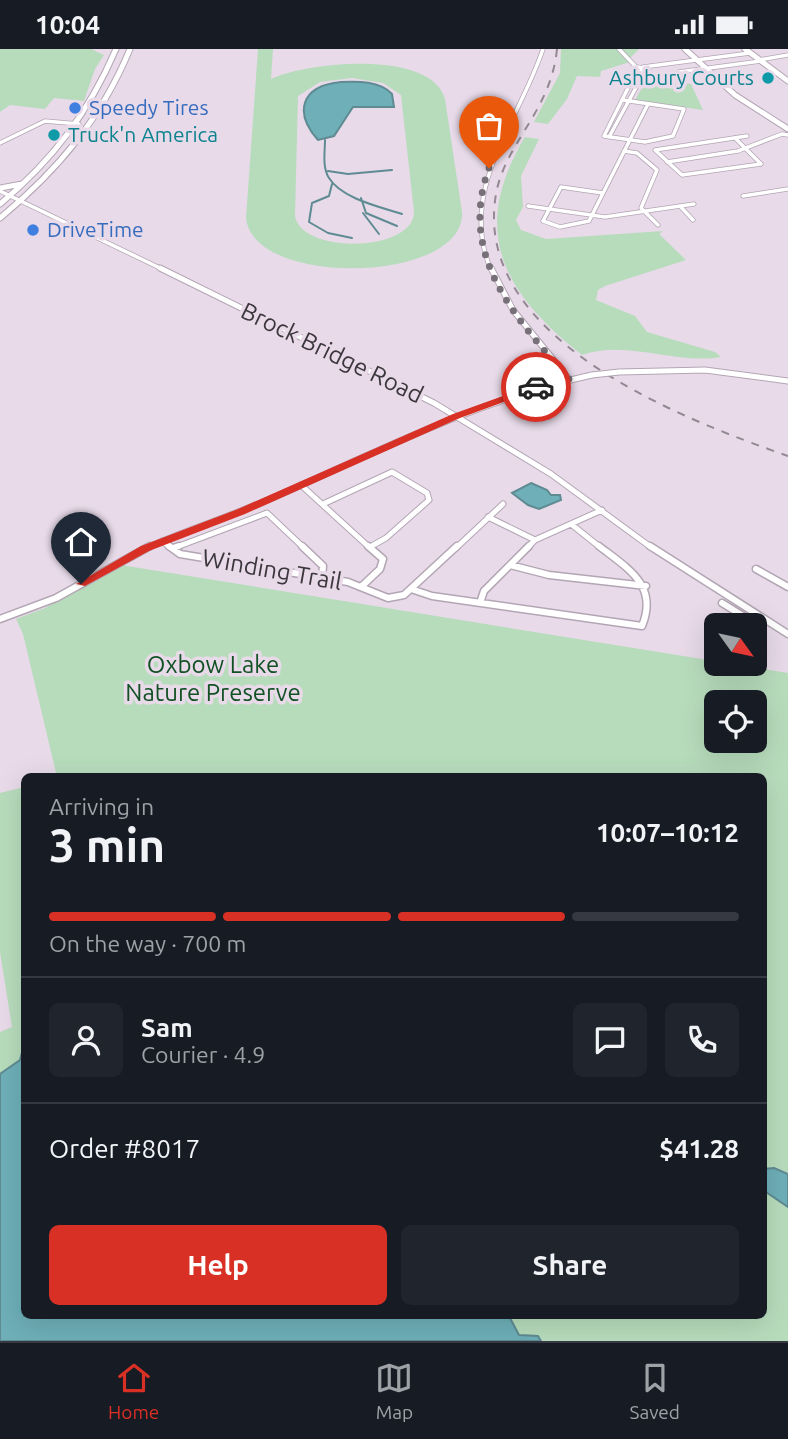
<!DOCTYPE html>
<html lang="en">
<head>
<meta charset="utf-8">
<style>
	:root { --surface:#171b24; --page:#20242c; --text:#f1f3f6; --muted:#9ea1a6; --line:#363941; --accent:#d93025 }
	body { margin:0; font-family:Ubuntu,sans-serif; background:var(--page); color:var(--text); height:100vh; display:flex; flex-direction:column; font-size:26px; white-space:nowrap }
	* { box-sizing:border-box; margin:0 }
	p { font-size:23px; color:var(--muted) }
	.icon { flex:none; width:38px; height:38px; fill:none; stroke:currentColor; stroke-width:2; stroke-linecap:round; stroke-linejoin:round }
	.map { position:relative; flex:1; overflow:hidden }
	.side { position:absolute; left:21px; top:724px; width:746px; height:546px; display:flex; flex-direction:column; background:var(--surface); border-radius:10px; box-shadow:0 7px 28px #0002 }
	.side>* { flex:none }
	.needle { width:46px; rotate:123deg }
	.tools { position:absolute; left:704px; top:564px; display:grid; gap:14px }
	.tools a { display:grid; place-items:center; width:63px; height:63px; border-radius:10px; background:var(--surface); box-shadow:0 7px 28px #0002; font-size:35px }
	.pin { position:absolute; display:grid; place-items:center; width:60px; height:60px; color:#fff; margin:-72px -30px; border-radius:50% 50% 50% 0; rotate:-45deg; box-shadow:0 0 7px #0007 }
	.pin .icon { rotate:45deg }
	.courier { position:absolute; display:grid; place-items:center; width:70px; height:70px; margin:-35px; border:5px solid #d93025; border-radius:50%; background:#fff; color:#222; box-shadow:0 2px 9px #0007 }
	.headline em { font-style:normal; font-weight:700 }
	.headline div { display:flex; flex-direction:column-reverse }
	.headline { display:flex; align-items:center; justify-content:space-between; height:119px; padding:0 28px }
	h1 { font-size:46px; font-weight:700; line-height:52px }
	.bar { display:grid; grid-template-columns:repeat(4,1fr); gap:10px 7px; align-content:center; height:84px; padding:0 28px }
	.bar i { height:9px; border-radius:5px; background:var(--line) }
	.bar .active { background:var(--accent) }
	.bar p { grid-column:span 4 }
	.line { display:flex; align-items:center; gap:18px; padding:0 28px; border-top:2px solid var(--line) }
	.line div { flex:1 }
	.round { display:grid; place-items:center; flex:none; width:74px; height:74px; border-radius:10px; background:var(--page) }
	.button { display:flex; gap:14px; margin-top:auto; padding:14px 28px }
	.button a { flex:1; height:80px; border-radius:10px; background:var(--accent); color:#fff; font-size:28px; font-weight:700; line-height:80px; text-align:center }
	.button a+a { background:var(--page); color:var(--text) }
	.status { display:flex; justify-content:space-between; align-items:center; height:49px; padding:0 35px; background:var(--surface); direction:ltr }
	.status svg { height:19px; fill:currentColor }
	.tabs { display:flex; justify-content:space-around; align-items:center; height:98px; border-top:2px solid var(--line); background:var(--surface); font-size:19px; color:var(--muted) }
	.tabs a { display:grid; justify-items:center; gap:4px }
	.tabs .active { color:var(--accent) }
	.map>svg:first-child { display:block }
	.green { fill:#b7dcbc; fill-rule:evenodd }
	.water { fill:#6eafb8; stroke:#5f8b93; stroke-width:2 }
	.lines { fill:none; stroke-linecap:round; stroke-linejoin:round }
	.stream { stroke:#5f8b93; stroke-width:2 }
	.minor-far2-casing { stroke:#b3a6b4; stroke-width:5 }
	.minor-far1-casing { stroke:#b3a6b4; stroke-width:7 }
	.minor-casing { stroke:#b3a6b4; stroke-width:9 }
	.major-casing { stroke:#b3a6b4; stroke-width:7 }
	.minor-far2 { stroke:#fff; stroke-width:3.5 }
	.minor-far1 { stroke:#fff; stroke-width:5 }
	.minor { stroke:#fff; stroke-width:6 }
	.major { stroke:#fff; stroke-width:5 }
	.rail { stroke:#928993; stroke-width:2; stroke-dasharray:8 8; stroke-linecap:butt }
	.minor-bridge-casing { stroke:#b3a6b4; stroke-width:7; stroke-linecap:butt }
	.minor-bridge { stroke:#fff; stroke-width:5 }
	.route { fill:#d93025 }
	.done { stroke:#787079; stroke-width:7; stroke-dasharray:0 12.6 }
	.culture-dot { fill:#0f9aa8; stroke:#e8dae9; stroke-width:2.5 }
	.shop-dot { fill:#3f7fe0; stroke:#e8dae9; stroke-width:2.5 }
	.labels { text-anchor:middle; stroke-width:7; stroke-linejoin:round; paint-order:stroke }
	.far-culture-label { font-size:21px; fill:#0d838f; stroke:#e8dae9; text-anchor:end }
	.far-shop-label { font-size:21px; fill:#366cbe; stroke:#e8dae9; text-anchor:start }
	.street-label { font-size:24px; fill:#3c373d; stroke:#e8dae9 }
	.park-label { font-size:24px; fill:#115124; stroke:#e8dae9 }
</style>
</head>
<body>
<div class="status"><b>10:04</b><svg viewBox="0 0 49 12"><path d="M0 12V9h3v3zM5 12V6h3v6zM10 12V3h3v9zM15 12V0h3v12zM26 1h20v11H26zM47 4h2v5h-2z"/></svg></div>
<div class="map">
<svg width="788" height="1292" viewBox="0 0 788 1292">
	<rect width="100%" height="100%" fill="#e8dae9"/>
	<path class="green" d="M0,0h91l13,6 -9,14 -11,32 -30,-3 -9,11 -35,-4 -10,7z
		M258,0h15l-2,30c36,-17 160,-30 174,20l17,113c4,71 -208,77 -216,6zM352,29l31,5 18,12 13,117c0,40 -112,43 -119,4l3,-120 22,-14z
		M561,0h78l-9,9v4l-29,9 -1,6 -23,-1 -10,23 -19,25 -14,-2 26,-49z
		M646,32l45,3 12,26 -68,-10z
		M525,88l14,2 -18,37 2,31 -7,13 5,10 25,9 117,-8 -4,3 27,26 -81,26 -7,4 -2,10 39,16 12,16 68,20 6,5c-46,8 -94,-18 -139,-2 -80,-63 -113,-125 -57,-218z
		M121,516l667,108v668h-788v-309l12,-5 -12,-75v-159l24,-6v529h739v-539h-706l-34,-143 -7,-15 29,-11zM716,653h38v38h-38z"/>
	<path class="water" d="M341,33c17,-1 39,-1 51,12l2,13h-41l-19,29 -16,4c-24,-27 -18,-54 23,-58z
		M531,434l16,7 4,5h9l1,5 -22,9 -11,-4 -16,-12z
		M24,996v271h485l10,19 19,1 3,5h-541v-267l20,-14z
		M774,1119l14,6v33l-25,-17v-21z"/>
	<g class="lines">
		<path class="stream" d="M325,91c0,12 -3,27 4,38 13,21 52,29 73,36
			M328,122l20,3 44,-4
			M332,135l-3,12 -17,7 -3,19 19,11 24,5
			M361,149l5,15 31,13
			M363,164l16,21"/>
		<g class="minor-far2-casing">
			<path id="minor-far2" d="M619,0l18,19
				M759,11l29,-5
				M638,18l11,4 -15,1z
				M643,18l107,-14
				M679,23l82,-11
				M623,51l61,9 -11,27 -28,6 -41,-6 32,-64
				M747,87l-92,14 27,25 79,-11
				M609,88l35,-64
				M735,89l26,26
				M0,94l45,-22 34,3
				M624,102l13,2 20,17 -16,38 17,17
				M667,113l71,-11 44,-17 6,1
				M0,142l164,79
				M603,144l-42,-6 -18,34 17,6 29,-6 59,-117
				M743,147l45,-7
				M528,157l77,11 89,-13
				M680,157l13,14
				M491,221c-34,-80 28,-148 52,-221"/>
		</g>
		<g class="minor-far1-casing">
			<path id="minor-far1" d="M160,219l274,135 117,71 101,74
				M491,219l22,42 56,69
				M619,323l86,-2 83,11
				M301,436l69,63
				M323,455l69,-32 35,21 2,7 -43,38 -16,9
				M488,468l47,23
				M571,475l30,24
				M162,492l9,7
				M146,499c41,-18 83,-31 124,-49 107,-47 207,-99 322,-124
				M174,499l93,-35 37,35
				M456,499l47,-44
				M527,499l8,-8 67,-30"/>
		</g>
		<g class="minor-casing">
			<path id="minor" d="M169,497l11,8 168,28 40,16 16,-3 53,-49
				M302,497l21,20 -1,11
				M650,497l138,88
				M173,499l6,-2
				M510,516l39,10 97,11
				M756,520l32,18
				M361,538l19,-18 3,-10 -15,-13
				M411,540l21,7 210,30c17,-41 -15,-58 -43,-80
				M480,554l4,-12 45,-45
				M722,554l21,13 3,9
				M0,570l56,-21 94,-52"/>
		</g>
		<g class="major-casing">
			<path id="major" d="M685,0l50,46 53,34
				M745,0l43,32
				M0,139l22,-4
				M0,155c52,-43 89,-92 116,-155
				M0,169c58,-48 101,-99 130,-169"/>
		</g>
		<use href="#minor-far2" class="minor-far2"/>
		<use href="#minor-far1" class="minor-far1"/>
		<use href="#minor" class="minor"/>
		<use href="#major" class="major"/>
		<path class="rail" d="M557,0c-6,62 -52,94 -61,145 -25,144 186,225 292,262"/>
		<g class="minor-bridge-casing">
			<path id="minor-bridge" d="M592,326l27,-3"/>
		</g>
		<use href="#minor-bridge" class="minor-bridge"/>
	</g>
	<path class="route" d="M536,335l3,5 -79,29 -215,96 -96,37 -64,35 -9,-2 65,-38 97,-37 215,-95z"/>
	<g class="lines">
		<path class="done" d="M489,119c-32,88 27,150 80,211l-33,8"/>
	</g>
	<g class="culture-dot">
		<circle cx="768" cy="29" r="7"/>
		<circle cx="54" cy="86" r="7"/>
	</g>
	<g class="shop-dot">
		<circle cx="75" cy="59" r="7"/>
		<circle cx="33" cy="181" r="7"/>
	</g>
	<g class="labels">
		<g class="far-culture-label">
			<text x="754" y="36">Ashbury Courts</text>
			<text x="68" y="93" text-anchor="start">Truck'n America</text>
		</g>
		<g class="far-shop-label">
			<text x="89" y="66">Speedy Tires</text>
			<text x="47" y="188">DriveTime</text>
		</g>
		<g class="street-label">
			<text transform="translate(332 304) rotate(26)" y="8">Brock Bridge Road</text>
			<text transform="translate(272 521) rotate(10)" y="8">Winding Trail</text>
		</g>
		<g class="park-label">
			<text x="213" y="624">Oxbow Lake<tspan x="213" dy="28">Nature Preserve</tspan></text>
		</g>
	</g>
</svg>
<div class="tools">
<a><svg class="needle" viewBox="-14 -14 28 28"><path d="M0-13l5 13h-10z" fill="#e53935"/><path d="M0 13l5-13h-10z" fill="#9ea1a6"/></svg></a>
<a><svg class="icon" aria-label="locate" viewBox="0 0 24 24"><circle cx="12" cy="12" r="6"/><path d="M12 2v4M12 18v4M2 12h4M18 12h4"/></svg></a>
</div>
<div class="pin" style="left:489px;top:119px;background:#ea580c"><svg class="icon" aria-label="bag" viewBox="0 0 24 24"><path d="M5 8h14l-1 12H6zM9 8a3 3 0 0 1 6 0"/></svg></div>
<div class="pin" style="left:81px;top:535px;background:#1f2937"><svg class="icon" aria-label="home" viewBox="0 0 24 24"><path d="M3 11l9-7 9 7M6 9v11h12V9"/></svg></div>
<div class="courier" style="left:536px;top:338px"><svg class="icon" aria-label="car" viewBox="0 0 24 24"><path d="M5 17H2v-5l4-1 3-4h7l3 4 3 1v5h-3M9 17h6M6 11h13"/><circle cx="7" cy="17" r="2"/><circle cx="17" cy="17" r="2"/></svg></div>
<section class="side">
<div class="headline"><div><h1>3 min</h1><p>Arriving in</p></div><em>10:07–10:12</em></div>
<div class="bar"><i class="active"></i><i class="active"></i><i class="active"></i><i></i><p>On the way · 700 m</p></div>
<div class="line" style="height:126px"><a class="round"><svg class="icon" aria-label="person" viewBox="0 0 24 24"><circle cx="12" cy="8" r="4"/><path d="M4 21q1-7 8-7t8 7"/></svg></a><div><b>Sam</b><p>Courier · 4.9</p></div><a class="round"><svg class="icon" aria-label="chat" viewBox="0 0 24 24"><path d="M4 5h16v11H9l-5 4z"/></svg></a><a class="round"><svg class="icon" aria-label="phone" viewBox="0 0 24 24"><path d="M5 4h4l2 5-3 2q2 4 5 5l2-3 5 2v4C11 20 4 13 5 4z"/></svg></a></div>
<div class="line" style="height:91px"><div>Order #8017</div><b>$41.28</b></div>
<div class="button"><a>Help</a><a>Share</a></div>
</section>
</div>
<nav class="tabs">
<a class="active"><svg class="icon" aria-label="home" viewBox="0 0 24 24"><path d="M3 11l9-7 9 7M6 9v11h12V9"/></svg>Home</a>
<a><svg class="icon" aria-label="map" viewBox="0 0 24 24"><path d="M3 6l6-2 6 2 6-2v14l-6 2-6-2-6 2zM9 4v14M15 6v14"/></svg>Map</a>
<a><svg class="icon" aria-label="saved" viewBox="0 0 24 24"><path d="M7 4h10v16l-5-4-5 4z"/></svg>Saved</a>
</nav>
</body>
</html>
